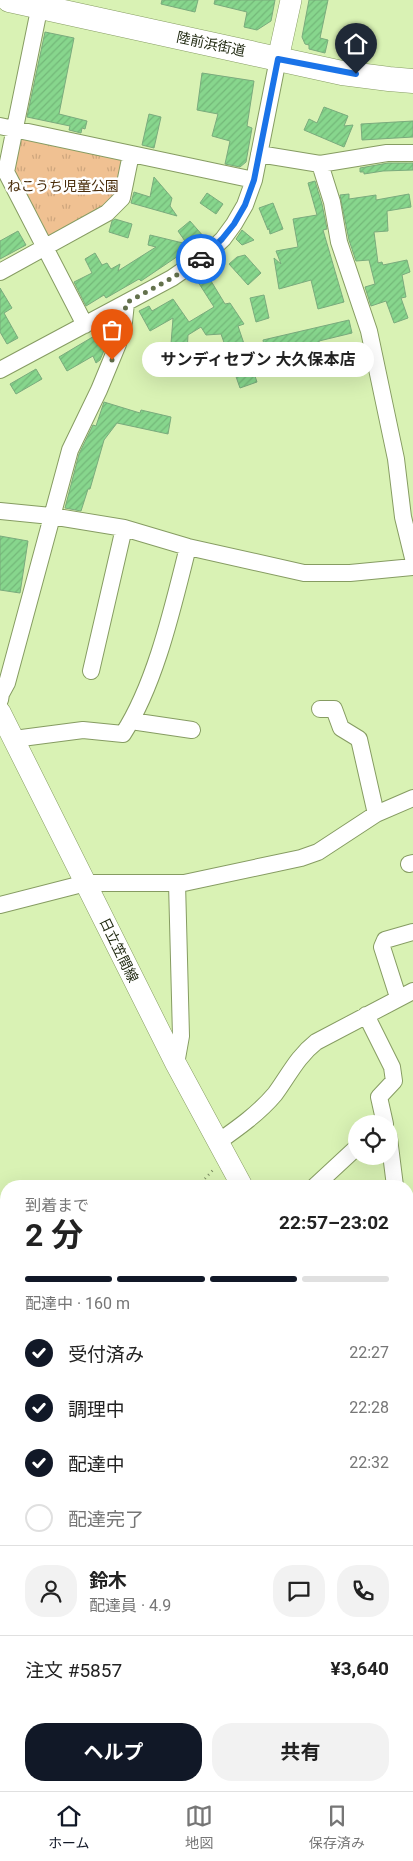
<!DOCTYPE html>
<html lang="ja">
<head>
<meta charset="utf-8">
<style>
	:root { --surface:#fff; --page:#f2f2f2; --text:#222; --muted:#767676; --line:#e0e0e0; --accent:#111827 }
	body { margin:0; font-family:Roboto,"Noto Sans JP",sans-serif; background:var(--page); color:var(--text); height:100vh; display:flex; flex-direction:column; font-size:19px; white-space:nowrap }
	* { box-sizing:border-box; margin:0 }
	p { font-size:16px; color:var(--muted) }
	.icon { flex:none; width:28px; height:28px; fill:none; stroke:currentColor; stroke-width:2; stroke-linecap:round; stroke-linejoin:round }
	.map { position:relative; flex:1; overflow:hidden }
	.sheet { position:absolute; left:0px; top:1180px; width:414px; height:611px; display:flex; flex-direction:column; background:var(--surface); border-radius:20px 20px 0 0; box-shadow:0 5px 20px #0002 }
	.sheet>* { flex:none }
	.buttons { position:absolute; left:348px; top:1115px; display:grid; gap:10px }
	.buttons a { display:grid; place-items:center; width:50px; height:50px; border-radius:50%; background:var(--surface); box-shadow:0 5px 20px #0002; font-size:25px }
	.pin { position:absolute; display:grid; place-items:center; width:42px; height:42px; color:#fff; margin:-51px -21px; border-radius:50% 50% 50% 0; rotate:-45deg; box-shadow:0 0 5px #0007 }
	.pin .icon { rotate:45deg }
	.courier { position:absolute; display:grid; place-items:center; width:50px; height:50px; margin:-25px; border:4px solid #1a73e8; border-radius:50%; background:#fff; color:#222; box-shadow:0 1px 6px #0007 }
	.bubble { position:absolute; height:35px; border-radius:18px; background:var(--surface); box-shadow:0 5px 20px #0002; font-size:16px; font-weight:700; line-height:35px; text-align:center }
	.headline em { font-style:normal; font-weight:700 }
	.headline div { display:flex; flex-direction:column-reverse }
	.headline { display:flex; align-items:center; justify-content:space-between; height:85px; padding:0 25px }
	h1 { font-size:32px; font-weight:700; line-height:38px }
	.bar { display:grid; grid-template-columns:repeat(4,1fr); gap:8px 5px; align-content:center; height:60px; padding:0 25px }
	.bar i { height:6px; border-radius:4px; background:var(--line) }
	.bar .selected { background:var(--accent) }
	.bar p { grid-column:span 4 }
	.line { display:flex; align-items:center; gap:12px; padding:0 25px; border-top:1px solid var(--line) }
	.line div { flex:1 }
	.round { display:grid; place-items:center; flex:none; width:52px; height:52px; border-radius:20px; background:var(--page) }
	ol { padding:0 25px; list-style:none }
	li { display:flex; align-items:center; gap:15px; height:55px }
	li p { margin-inline-start:auto }
	li .icon { padding:5px; border-radius:50%; background:var(--accent); color:#fff; stroke-width:4 }
	li:last-child { color:var(--muted) }
	li i { width:28px; height:28px; border:2px solid var(--line); border-radius:50% }
	.primary-button { display:flex; gap:10px; margin-top:auto; padding:10px 25px }
	.primary-button a { flex:1; height:58px; border-radius:20px; background:var(--accent); color:#fff; font-size:20px; font-weight:700; line-height:58px; text-align:center }
	.primary-button a+a { background:var(--page); color:var(--text) }
	.dock { display:flex; justify-content:space-around; align-items:center; height:70px; border-top:1px solid var(--line); background:var(--surface); font-size:14px; color:var(--muted) }
	.dock a { display:grid; justify-items:center; gap:2px }
	.dock .selected { color:var(--accent) }
	.map>svg:first-child { display:block }
	.built { fill:#cce6a2 }
	.grass { fill:url(#grass-tufts) }
	.forest { fill:url(#forest-crowns) }
	.building { fill:url(#building-hatch); stroke:#7aab7d }
	.lines { fill:none; stroke-linecap:round; stroke-linejoin:round }
	.minor-casing { stroke:#869c62; stroke-width:18 }
	.major-casing { stroke:#869c62; stroke-width:22 }
	.highway-casing { stroke:#869c62; stroke-width:25 }
	.path { stroke:#7a8b60; stroke-width:2.5; stroke-dasharray:1 4; stroke-linecap:butt }
	.minor { stroke:#fff; stroke-width:16 }
	.major { stroke:#fff; stroke-width:21 }
	.highway { stroke:#fff; stroke-width:24 }
	.done { stroke:#63714c; stroke-width:5; stroke-dasharray:0 9 }
	.route { stroke:#1a73e8; stroke-width:6 }
	.labels { text-anchor:middle; stroke-width:5; stroke-linejoin:round; paint-order:stroke }
	.street-label { font-size:14px; fill:#232c14; stroke:#fff }
	.park-label { font-size:14px; fill:#492c0a; stroke:#fff }
</style>
</head>
<body>
<div class="map">
<svg width="413" height="1791" viewBox="0 0 413 1791">
	<defs>
		<pattern id="grass-tufts" width="24" height="20" patternUnits="userSpaceOnUse" patternTransform="scale(1.25)"><rect width="24" height="20" fill="#f0c192"/><path d="M3 7l-1-3M5 7V3M7 7l1-3M15 17l-1-3M17 17v-4M19 17l1-3" fill="none" stroke="#cea67d"/></pattern>
		<pattern id="forest-crowns" width="20" height="18" patternUnits="userSpaceOnUse" patternTransform="scale(1.25)"><rect width="20" height="18" fill="#f0c192"/><path d="M2 6a3 3 0 1 1 6 0M12 15a3 3 0 1 1 6 0" fill="none" stroke="#cea67d"/></pattern>
		<pattern id="building-hatch" width="6" height="6" patternUnits="userSpaceOnUse" patternTransform="scale(1.25)"><rect width="6" height="6" fill="#87d68d"/><path d="M-1 1l2-2M0 6l6-6M5 7l2-2" fill="none" stroke="#74b879"/></pattern>
	</defs>
	<rect width="100%" height="100%" fill="#d9f2b4"/>
	<path class="built" d="M6,1313v52l-6,-7v-42z"/>
	<path class="grass" d="M22,138l94,17 9,11 -11,32 -14,14 -56,27 -34,-66 6,-31z"/>
	<path class="forest" d="M413,1557v159l-5,2v-160z
		M6,1636v132h-6v-129z"/>
	<path class="building" d="M162,0h36l-3,12 -34,-8z
		M215,0h60l-4,21 -14,9 -13,-3 3,-15 -33,-8z
		M309,0h19l-8,38 8,2 -3,13 -16,-4v-4l-4,-1 -3,-7z
		M45,32l29,6 -15,76 28,7 -2,8 -3,-1 -1,5 -12,-3 1,-4 -43,-9z
		M202,73l52,8 -7,45 5,2 -6,34 -6,5 -15,-3 5,-23 -18,-5 6,-22 -21,-4z
		M324,107l24,9 -4,10 9,-1 -9,22 -40,-17 5,-11 8,4z
		M149,114l12,3 -7,31 -12,-3z
		M413,121v16l-51,3 -1,-16z
		M388,163h25v7l-30,1 -19,3v-2h-4v-4z
		M154,177l18,21 -2,8 7,10 -46,-13 3,-11 16,5z
		M315,181l7,23 5,25 -4,1 21,72 -26,7 -7,-29 -32,9 -5,-31 7,6 -5,-13 22,-4 -5,-28 24,-4 -9,-32z
		M207,193l16,11 -7,10 -16,-11z
		M349,194v5l27,-4v5l33,-6 2,13 -24,4 1,20 -14,1 4,31 4,-1 1,3 24,-5 3,12 -8,3 4,22 -5,1 7,20 -14,5 -8,-22 -15,5 -6,-19 10,-3 -6,-24 -13,1 -7,-21 -9,-45z
		M273,203l10,26 -13,5 -1,-6 -1,2 -9,-22z
		M115,219l17,5 -4,14 -19,-6 3,-11z
		M190,221l14,16 -13,12 -1,-1 -49,33 -2,-2 -33,19 -2,-3 -18,11 -12,-24 18,-9 -7,-14 10,-6 7,12 5,-2 4,6 9,-5 -2,7 38,-24 -8,-2 2,-10 37,9 -9,-13z
		M242,230l12,10 -12,5 -6,-6z
		M18,231l8,14 -26,14v-18z
		M245,255l16,18 -13,12 -19,-21 8,-7z
		M208,276l17,28 5,-1 14,21 -6,2 19,56 -17,6 -19,-54 -15,1 -5,-8 -13,8 -2,37 -17,-2 4,-52 -23,13 -11,-20 10,-5 3,5 21,-12 16,23 25,-15 -16,-25z
		M0,288l12,20 -8,5 14,25 -11,6 -7,-12z
		M264,295l5,23 -13,4 -6,-24z
		M349,320l3,13 -33,8 3,24 -17,2 -3,-23 -37,8 -2,-12z
		M106,329l4,7 -10,24 -4,3 -3,-7 -26,15 -8,-14z
		M36,369l6,10 -26,15 -6,-10z
		M104,402l36,11 1,-3 30,7 -3,17 -51,-11 -13,17 -14,49h-2l-7,22 -16,-3 14,-54 14,-29 3,1z
		M0,536l28,5 -8,52 -20,-3z"/>
	<g class="lines">
		<g class="minor-casing">
			<path id="minor" d="M41,0l-35,172 79,153
				M0,126l254,54
				M259,154l61,10 67,-11h26
				M320,164l12,38 7,40 30,89 27,128 7,58 10,41
				M0,272l107,-59 15,-15 9,-44
				M0,370l172,-92 36,-25 15,-14 11,-15 11,-19 9,-25 24,-121
				M0,511l51,5 73,12 64,19 116,26h46l63,-6
				M91,671l33,-143
				M0,700l1,-6 6,-11 63,-233 29,-60 19,-46 6,-22 2,-19
				M320,709h14l7,19 18,11 17,75
				M131,721l61,9
				M14,739l69,-9 40,4c33,-51 50,-128 65,-187
				M409,864l4,-1
				M0,905l86,-22h98l117,-25 17,-6 58,-38 37,-16
				M398,997l-16,-50 3,-7 28,-8
				M366,1015l26,52 2,14 -15,16 6,27
				M176,1064l5,-28 -4,-153
				M389,1138l6,48
				M218,1142c20,-14 41,-29 57,-48 14,-19 22,-37 41,-52l97,-51
				M315,1186l41,-38
				M0,1258l6,19
				M0,1298l6,-3
				M0,1447l6,7
				M408,1556l5,-5
				M76,1785l4,6
				M122,1785l2,6
				M0,1786l40,5
				M256,1791l83,-6
				M411,1791l-1,-7 3,-15"/>
		</g>
		<g class="major-casing">
			<path id="major" d="M278,59l13,-59
				M0,712l176,352 66,122
				M408,1316l5,2"/>
		</g>
		<g class="highway-casing">
			<path id="highway" d="M9,0l333,73 47,6 24,2"/>
		</g>
		<path class="path" d="M198,1186l16,-17"/>
		<use href="#minor" class="minor"/>
		<use href="#major" class="major"/>
		<use href="#highway" class="highway"/>
	</g>
	<g class="lines">
		<path class="done" d="M112,360l12,-38 2,-19 46,-25 29,-19"/>
		<path class="route" d="M201,259l21,-20 12,-15 11,-19 9,-25 24,-121 78,15"/>
	</g>
	<g class="labels">
		<g class="street-label">
			<text transform="translate(211 44) rotate(12)" y="5">陸前浜街道</text>
			<text transform="translate(119 950) rotate(64)" y="5">日立笠間線</text>
		</g>
		<g class="park-label">
			<text x="63" y="191">ねこうち児童公園</text>
		</g>
	</g>
</svg>
<div class="buttons">
<a><svg class="icon" aria-label="locate" viewBox="0 0 24 24"><circle cx="12" cy="12" r="6"/><path d="M12 2v4M12 18v4M2 12h4M18 12h4"/></svg></a>
</div>
<div class="pin" style="left:112px;top:360px;background:#ea580c"><svg class="icon" aria-label="bag" viewBox="0 0 24 24"><path d="M5 8h14l-1 12H6zM9 8a3 3 0 0 1 6 0"/></svg></div>
<div class="pin" style="left:356px;top:74px;background:#1f2937"><svg class="icon" aria-label="home" viewBox="0 0 24 24"><path d="M3 11l9-7 9 7M6 9v11h12V9"/></svg></div>
<div class="courier" style="left:201px;top:259px"><svg class="icon" aria-label="car" viewBox="0 0 24 24"><path d="M5 17H2v-5l4-1 3-4h7l3 4 3 1v5h-3M9 17h6M6 11h13"/><circle cx="7" cy="17" r="2"/><circle cx="17" cy="17" r="2"/></svg></div>
<div class="bubble" style="left:142px;top:342px;width:232px">サンディセブン 大久保本店</div>
<section class="sheet">
<div class="headline"><div><h1>2 分</h1><p>到着まで</p></div><em>22:57–23:02</em></div>
<div class="bar"><i class="selected"></i><i class="selected"></i><i class="selected"></i><i></i><p>配達中 · 160 m</p></div>
<ol>
<li><svg class="icon" aria-label="check" viewBox="0 0 24 24"><path d="M5 12l5 5 9-10"/></svg>受付済み<p>22:27</p></li>
<li><svg class="icon" aria-label="check" viewBox="0 0 24 24"><path d="M5 12l5 5 9-10"/></svg>調理中<p>22:28</p></li>
<li><svg class="icon" aria-label="check" viewBox="0 0 24 24"><path d="M5 12l5 5 9-10"/></svg>配達中<p>22:32</p></li>
<li><i></i>配達完了</li>
</ol>
<div class="line" style="height:90px"><a class="round"><svg class="icon" aria-label="person" viewBox="0 0 24 24"><circle cx="12" cy="8" r="4"/><path d="M4 21q1-7 8-7t8 7"/></svg></a><div><b>鈴木</b><p>配達員 · 4.9</p></div><a class="round"><svg class="icon" aria-label="chat" viewBox="0 0 24 24"><path d="M4 5h16v11H9l-5 4z"/></svg></a><a class="round"><svg class="icon" aria-label="phone" viewBox="0 0 24 24"><path d="M5 4h4l2 5-3 2q2 4 5 5l2-3 5 2v4C11 20 4 13 5 4z"/></svg></a></div>
<div class="line" style="height:65px"><div>注文 #5857</div><b>¥3,640</b></div>
<div class="primary-button"><a>ヘルプ</a><a>共有</a></div>
</section>
</div>
<nav class="dock">
<a class="selected"><svg class="icon" aria-label="home" viewBox="0 0 24 24"><path d="M3 11l9-7 9 7M6 9v11h12V9"/></svg>ホーム</a>
<a><svg class="icon" aria-label="map" viewBox="0 0 24 24"><path d="M3 6l6-2 6 2 6-2v14l-6 2-6-2-6 2zM9 4v14M15 6v14"/></svg>地図</a>
<a><svg class="icon" aria-label="saved" viewBox="0 0 24 24"><path d="M7 4h10v16l-5-4-5 4z"/></svg>保存済み</a>
</nav>
</body>
</html>
